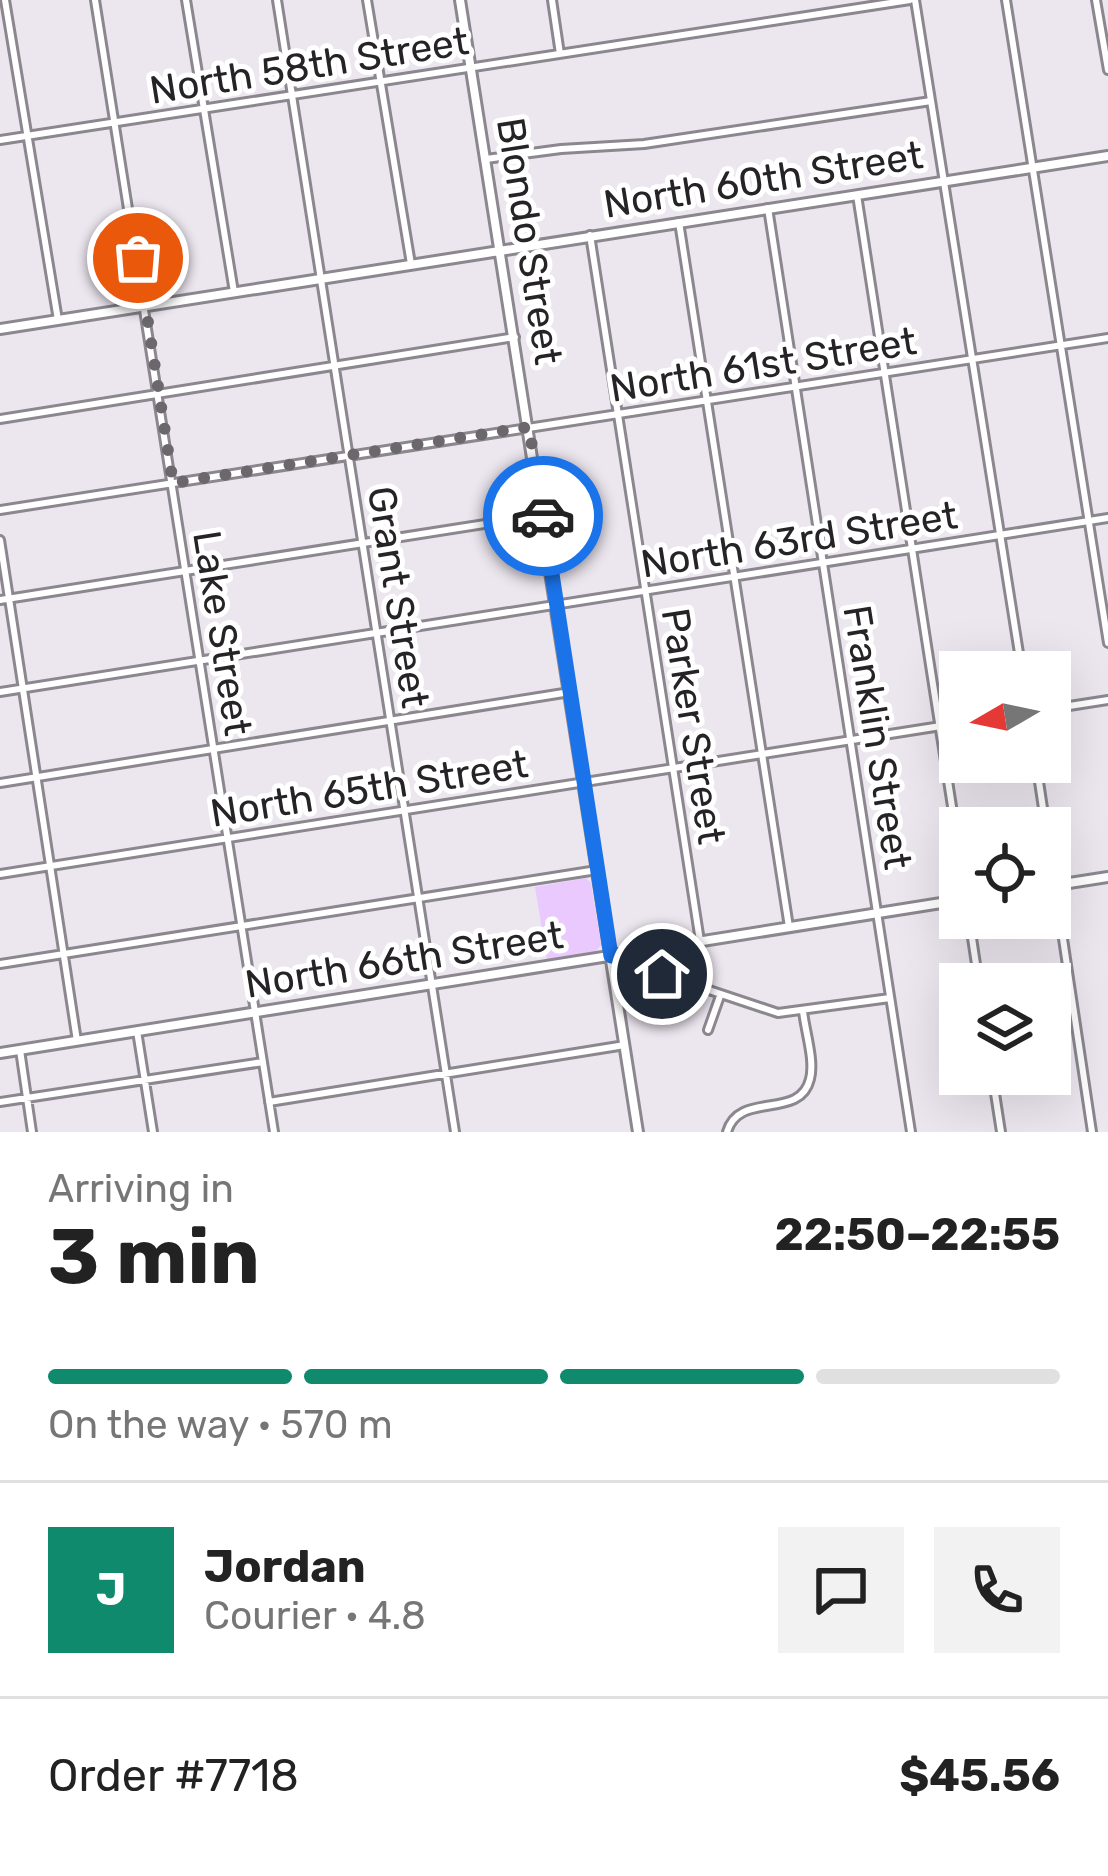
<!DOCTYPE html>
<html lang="en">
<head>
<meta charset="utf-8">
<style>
	:root { --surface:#fff; --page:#f2f2f2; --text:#222; --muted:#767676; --line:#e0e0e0; --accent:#0f8a6d }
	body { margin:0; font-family:Rubik,sans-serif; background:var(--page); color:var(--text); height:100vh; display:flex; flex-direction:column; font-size:45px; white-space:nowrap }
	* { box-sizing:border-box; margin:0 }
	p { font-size:39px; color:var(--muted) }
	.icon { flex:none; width:66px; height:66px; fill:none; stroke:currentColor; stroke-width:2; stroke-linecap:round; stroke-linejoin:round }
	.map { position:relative; height:1132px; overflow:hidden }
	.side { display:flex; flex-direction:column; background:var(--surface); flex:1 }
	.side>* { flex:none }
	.needle { width:78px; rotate:261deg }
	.fabs { position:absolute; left:939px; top:651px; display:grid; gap:24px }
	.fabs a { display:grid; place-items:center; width:132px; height:132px; border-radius:0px; background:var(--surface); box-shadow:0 12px 48px #0002; font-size:60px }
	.pin { position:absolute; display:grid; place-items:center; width:102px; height:102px; color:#fff; margin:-51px; border:6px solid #fff; border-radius:50%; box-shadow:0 3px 12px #0007 }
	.courier { position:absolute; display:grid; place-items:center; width:120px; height:120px; margin:-60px; border:9px solid #1a73e8; border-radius:50%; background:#fff; color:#222; box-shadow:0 3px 15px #0007 }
	.overview em { font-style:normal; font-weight:700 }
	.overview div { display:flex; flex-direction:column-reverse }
	.overview { display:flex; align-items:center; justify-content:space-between; height:204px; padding:0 48px }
	h1 { font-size:78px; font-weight:700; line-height:90px }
	.bar { display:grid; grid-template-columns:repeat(4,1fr); gap:18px 12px; align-content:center; height:144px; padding:0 48px }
	.bar i { height:15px; border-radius:9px; background:var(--line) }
	.bar .selected { background:var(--accent) }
	.bar p { grid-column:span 4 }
	.line { display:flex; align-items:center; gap:30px; padding:0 48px; border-top:3px solid var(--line) }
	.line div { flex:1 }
	.round { display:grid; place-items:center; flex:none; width:126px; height:126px; border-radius:0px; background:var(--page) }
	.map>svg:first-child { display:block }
	.green { fill:#e9c9fe }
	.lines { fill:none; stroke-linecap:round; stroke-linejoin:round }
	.street-casing { stroke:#8c878f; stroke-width:12 }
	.secondary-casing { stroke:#8c878f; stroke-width:14 }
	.street { stroke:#fff; stroke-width:6 }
	.secondary { stroke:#fff; stroke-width:8 }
	.done { stroke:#6b676c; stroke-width:12; stroke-dasharray:0 21.6 }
	.route { stroke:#1a73e8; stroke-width:15 }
	.labels { text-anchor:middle; stroke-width:10; stroke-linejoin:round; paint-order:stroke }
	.street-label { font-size:39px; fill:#252326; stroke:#fff }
</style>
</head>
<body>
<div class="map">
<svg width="1108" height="1132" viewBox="0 0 1108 1132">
	<rect width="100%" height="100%" fill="#ece6ef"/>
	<path class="green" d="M586,878l5,5 10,62 -6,7 -48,8 -12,-73z"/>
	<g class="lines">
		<g class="street-casing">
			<path id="street" d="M5,0l53,320
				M95,0l179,1132
				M186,0l48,292
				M277,0l178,1132
				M367,0l44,264
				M552,0l8,54
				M915,0l107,672
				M1006,0l102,643
				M1096,0l12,70
				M0,140l910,-140
				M486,159l75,-10 83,-5 287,-43
				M857,195l103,663
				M768,208l143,924
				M679,222l110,705
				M590,235l110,706
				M0,419l515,-82
				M0,510l1108,-172
				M0,540l77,501
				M0,600l542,-85
				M0,692l1108,-174
				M1050,709l58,-9
				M1036,762l10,66
				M0,783l570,-91
				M1050,852l42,280
				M0,874l960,-151
				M969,918l10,66
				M648,950l5,17 8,7 117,39 112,-15
				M0,964l597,-94
				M708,1030l12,-34
				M137,1031l16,101
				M20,1050l12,82
				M992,1074l9,58
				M0,1102l263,-40
				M269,1102l356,-57
				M727,1132c12,-42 73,-11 83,-53 5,-19 -5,-48 -7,-68"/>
		</g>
		<g class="secondary-casing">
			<path id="secondary" d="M460,0l178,1132
				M0,329l1108,-173
				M1050,886l58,-9
				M0,1053l960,-153"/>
		</g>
		<use href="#street" class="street"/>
		<use href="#secondary" class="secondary"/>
	</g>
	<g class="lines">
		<path class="done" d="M138,258l35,225 356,-56 14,89"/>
		<path class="route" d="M543,516l68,440 37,-6 5,17 9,7"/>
	</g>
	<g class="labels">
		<g class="street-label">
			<text transform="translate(309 65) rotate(-9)" y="14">North 58th Street</text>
			<text transform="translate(763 179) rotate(-9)" y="14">North 60th Street</text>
			<text transform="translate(530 241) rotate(81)" y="14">Blondo Street</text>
			<text transform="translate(763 364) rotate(-9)" y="14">North 61st Street</text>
			<text transform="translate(799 539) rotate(-9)" y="14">North 63rd Street</text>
			<text transform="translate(399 597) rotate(81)" y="14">Grant Street</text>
			<text transform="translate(223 633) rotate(81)" y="14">Lake Street</text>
			<text transform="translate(694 726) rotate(81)" y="14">Parker Street</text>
			<text transform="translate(878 737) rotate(81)" y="14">Franklin Street</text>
			<text transform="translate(369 788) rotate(-9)" y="14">North 65th Street</text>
			<text transform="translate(404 959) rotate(-9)" y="14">North 66th Street</text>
		</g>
	</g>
</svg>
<div class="fabs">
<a><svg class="needle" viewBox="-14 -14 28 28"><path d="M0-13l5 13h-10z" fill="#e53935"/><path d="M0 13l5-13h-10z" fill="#767676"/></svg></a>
<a><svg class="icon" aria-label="locate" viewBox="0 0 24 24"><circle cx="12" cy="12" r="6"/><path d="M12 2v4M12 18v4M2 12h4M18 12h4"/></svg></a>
<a><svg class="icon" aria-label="layers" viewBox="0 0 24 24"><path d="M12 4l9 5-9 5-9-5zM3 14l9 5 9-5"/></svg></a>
</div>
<div class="pin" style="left:138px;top:258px;background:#ea580c"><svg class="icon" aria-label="bag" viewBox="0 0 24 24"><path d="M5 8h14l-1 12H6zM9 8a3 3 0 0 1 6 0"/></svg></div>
<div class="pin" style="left:662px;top:974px;background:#1f2937"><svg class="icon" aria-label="home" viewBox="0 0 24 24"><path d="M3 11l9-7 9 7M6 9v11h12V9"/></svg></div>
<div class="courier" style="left:543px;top:516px"><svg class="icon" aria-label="car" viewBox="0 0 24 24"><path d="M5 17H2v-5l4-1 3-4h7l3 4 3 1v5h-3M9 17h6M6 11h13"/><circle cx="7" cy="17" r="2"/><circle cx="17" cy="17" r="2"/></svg></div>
</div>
<section class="side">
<div class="overview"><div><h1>3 min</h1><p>Arriving in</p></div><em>22:50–22:55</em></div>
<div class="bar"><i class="selected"></i><i class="selected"></i><i class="selected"></i><i></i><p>On the way · 570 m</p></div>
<div class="line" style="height:216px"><b class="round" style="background:var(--accent);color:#fff">J</b><div><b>Jordan</b><p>Courier · 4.8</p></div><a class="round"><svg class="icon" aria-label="chat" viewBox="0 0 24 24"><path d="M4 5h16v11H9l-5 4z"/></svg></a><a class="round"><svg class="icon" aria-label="phone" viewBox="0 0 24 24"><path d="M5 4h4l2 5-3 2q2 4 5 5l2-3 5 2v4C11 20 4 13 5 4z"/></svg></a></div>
<div class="line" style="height:156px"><div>Order #7718</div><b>$45.56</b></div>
</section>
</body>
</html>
